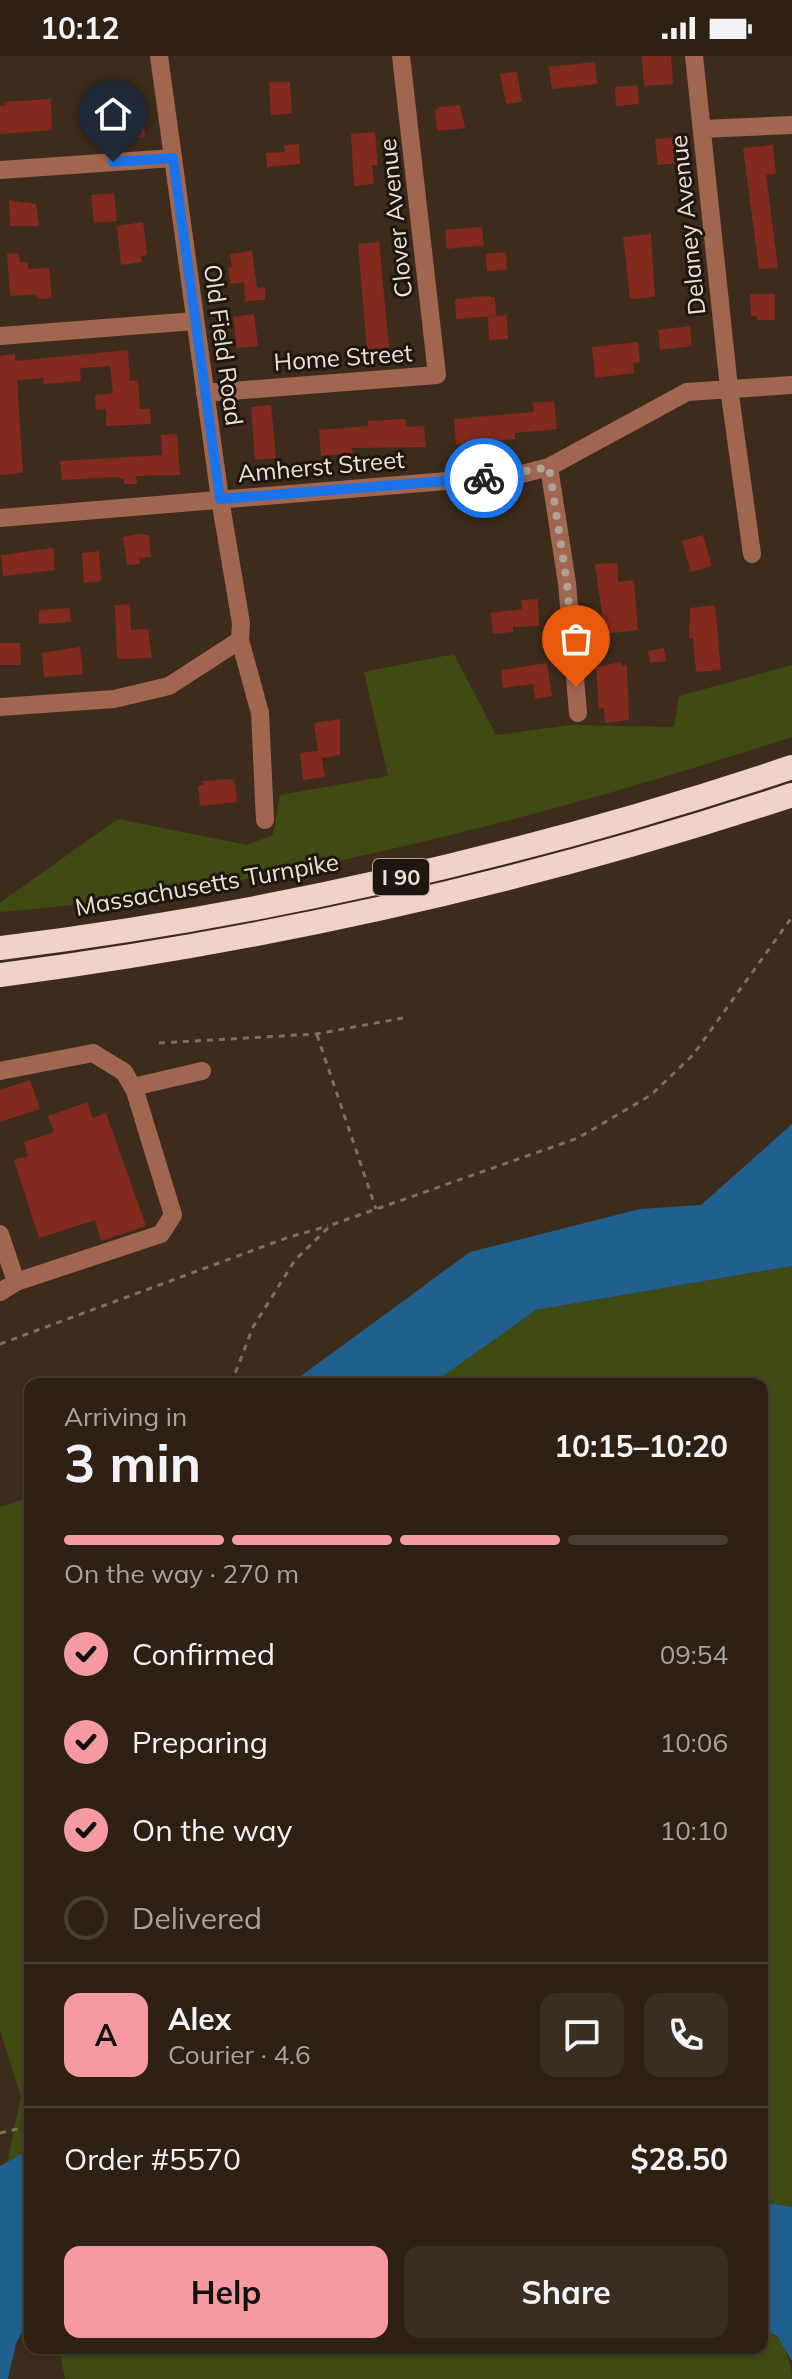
<!DOCTYPE html>
<html lang="en">
<head>
<meta charset="utf-8">
<style>
	:root { --surface:#2e2114; --page:#3a2e22; --text:#f1f3f6; --muted:#a7a3a0; --line:#493e34; --accent:#f59b9f }
	body { margin:0; font-family:Mulish,sans-serif; background:var(--page); color:var(--text); height:100vh; display:flex; flex-direction:column; font-size:30px; white-space:nowrap }
	* { box-sizing:border-box; margin:0 }
	p { font-size:26px; color:var(--muted) }
	.icon { flex:none; width:44px; height:44px; fill:none; stroke:currentColor; stroke-width:2; stroke-linecap:round; stroke-linejoin:round }
	.map { position:relative; flex:1; overflow:hidden }
	.side { position:absolute; left:24px; top:1322px; width:744px; height:976px; display:flex; flex-direction:column; background:var(--surface); border-radius:16px; box-shadow:0 2px 6px #0004,0 0 0 2px var(--line) }
	.side>* { flex:none }
	.pin { position:absolute; display:grid; place-items:center; width:68px; height:68px; color:#fff; margin:-82px -34px; border-radius:50% 50% 50% 0; rotate:-45deg; box-shadow:0 0 8px #0007 }
	.pin .icon { rotate:45deg }
	.courier { position:absolute; display:grid; place-items:center; width:80px; height:80px; margin:-40px; border:6px solid #1a73e8; border-radius:50%; background:#fff; color:#222; box-shadow:0 2px 10px #0007 }
	.headline em { font-style:normal; font-weight:700 }
	.headline div { display:flex; flex-direction:column-reverse }
	.headline { display:flex; align-items:center; justify-content:space-between; height:136px; padding:0 40px }
	h1 { font-size:52px; font-weight:700; line-height:60px }
	.bar { display:grid; grid-template-columns:repeat(4,1fr); gap:12px 8px; align-content:center; height:96px; padding:0 40px }
	.bar i { height:10px; border-radius:6px; background:var(--line) }
	.bar .current { background:var(--accent) }
	.bar p { grid-column:span 4 }
	.line { display:flex; align-items:center; gap:20px; padding:0 40px; border-top:2px solid var(--line) }
	.line div { flex:1 }
	.round { display:grid; place-items:center; flex:none; width:84px; height:84px; border-radius:16px; background:var(--page) }
	ol { padding:0 40px; list-style:none }
	li { display:flex; align-items:center; gap:24px; height:88px }
	li p { margin-inline-start:auto }
	li .icon { padding:8px; border-radius:50%; background:var(--accent); color:#111; stroke-width:4 }
	li:last-child { color:var(--muted) }
	li i { width:44px; height:44px; border:4px solid var(--line); border-radius:50% }
	.action { display:flex; gap:16px; margin-top:auto; padding:16px 40px }
	.action a { flex:1; height:92px; border-radius:16px; background:var(--accent); color:#111; font-size:32px; font-weight:700; line-height:92px; text-align:center }
	.action a+a { background:var(--page); color:var(--text) }
	.status { display:flex; justify-content:space-between; align-items:center; height:56px; padding:0 40px; background:var(--surface); direction:ltr }
	.status svg { height:22px; fill:currentColor }
	.map>svg:first-child { display:block }
	.green { fill:#404a13 }
	.water { fill:#215f8e }
	.building { fill:#832a1e }
	.lines { fill:none; stroke-linecap:round; stroke-linejoin:round }
	.path { stroke:#7e6f60; stroke-width:3; stroke-dasharray:6 6; stroke-linecap:butt }
	.minor { stroke:#a16650; stroke-width:18 }
	.highway { stroke:#f0d2c7; stroke-width:24 }
	.done { stroke:#afa296; stroke-width:8; stroke-dasharray:0 14.4 }
	.route { stroke:#1a73e8; stroke-width:10 }
	.labels { text-anchor:middle; stroke-width:6; stroke-linejoin:round; paint-order:stroke }
	.shield { fill:#1e160f; stroke:#afa59c; stroke-width:2 }
	.shield-label { font-size:22px; font-weight:bold; fill:#ede2d8 }
	.street-label { font-size:24px; fill:#ede2d8; stroke:#1e160f }
</style>
</head>
<body>
<div class="status"><b>10:12</b><svg viewBox="0 0 49 12"><path d="M0 12V9h3v3zM5 12V6h3v6zM10 12V3h3v9zM15 12V0h3v12zM26 1h20v11H26zM47 4h2v5h-2z"/></svg></div>
<div class="map">
<svg width="792" height="2323" viewBox="0 0 792 2323">
	<rect width="100%" height="100%" fill="#3d2c1b"/>
	<path class="green" d="M454,598l42,81 75,-10 103,2 5,-31 113,-31v72c-257,83 -522,152 -792,175v-9l118,-84 129,26 26,-10 7,-40 108,-19 -24,-104z
		M792,1210v941l-30,-5v-818h-324l5,-8 93,-66z
		M30,1441v652l-23,14 14,-66 -21,-67v-523z
		M762,2273c20,3 30,33 30,50h-727l-6,-31h703z"/>
	<path class="water" d="M792,1068v142l-256,44 -93,66 -5,8h-148l180,-132 170,-43 61,-4z
		M30,2093v167l-14,28 -8,35h-8v-213z
		M762,2146l30,5v154l-15,-25 -15,-7z"/>
	<path class="building" d="M642,0h29l2,28 -29,2z
		M595,6l2,22 -45,5 -3,-22z
		M517,16l5,30 -16,2 -6,-30z
		M269,26h21l2,31 -21,2z
		M637,29l2,19 -23,2 -1,-19z
		M51,43l1,31 -52,4v-28h5l-1,-4z
		M460,49l5,23 -28,3 -2,-20 4,-4z
		M143,55l2,26 -29,2 -2,-26z
		M375,76l3,33h-6l2,19 -20,2 -3,-52z
		M676,81l3,26 -21,2 -3,-26z
		M299,88l1,20 -33,3 -1,-14 19,-1 -1,-7z
		M773,89l3,29 -10,1 12,93 -19,1 -16,-121z
		M114,137l3,28 -23,2 -3,-28z
		M9,144l27,4 3,22h-29z
		M143,166l4,33 -6,1 1,6 -21,3 -4,-39z
		M482,171l2,18 -37,4 -2,-19z
		M651,178l4,63 -25,2 -7,-62z
		M379,186l10,106 -22,2 -9,-106z
		M252,195l5,37 8,-1v13l-20,1 -1,-19 -14,2 -2,-16 4,-1 -2,-13z
		M506,196l1,18 -20,1 -1,-17z
		M19,197l1,9h8v7l21,-1 3,30 -15,1 -1,-5 -26,2 -3,-42z
		M750,238h25v26h-18v-4h-6z
		M487,240l8,2 1,18 -40,3 -1,-20z
		M254,258l4,32 -21,2 -4,-31z
		M507,259l1,24 -19,1 -1,-23z
		M690,270l2,20 -32,4 -2,-20z
		M638,286l2,20 -7,1 1,10 -39,5 -3,-31z
		M128,294l2,31 8,-1 2,29h10l1,15 -45,2v-17l-10,1 -1,-15 18,-2 -3,-27 -30,2 1,13 -37,3 -1,-6 -26,2 6,93 -23,2v-119l15,-2v7z
		M554,345l3,28 -42,4v6l-59,5 -2,-25 80,-7 -1,-9z
		M271,349l5,53 -21,2 -4,-53z
		M405,363l1,8 18,-1 2,21 -74,1 1,5 -32,3 -2,-26 49,-4v-5z
		M177,378l3,41 -44,1 1,8h-13v-5l-8,-2 -54,3 -2,-19 102,-6 -1,-20z
		M139,478l10,1 2,22 -12,1 1,6 -13,1 -4,-28z
		M703,479l9,31 -21,6 -9,-31z
		M53,492l2,22 -52,6 -2,-21z
		M99,495l2,30 -17,2 -2,-30z
		M617,507l1,19 16,-2 4,50 -33,4 -10,-70z
		M538,543l1,27 -26,1v5l-20,2 -2,-21 31,-4 -1,-9z
		M130,548l1,26 17,-1 4,29 -35,1 -2,-54z
		M715,549l6,65 -25,2 -3,-34h-4l1,-30z
		M70,552l1,14 -32,2v-14z
		M0,587h20l1,22h-21z
		M80,591l3,27 -39,3 -2,-24z
		M664,592l2,13 -16,2 -2,-12z
		M621,606l1,4h5l2,54 -24,3 -1,-15 -5,1 -3,-42z
		M547,607l5,33 -17,3 -2,-15 -30,4 -2,-18z
		M340,663v36l-18,3 3,19 -22,3 -3,-27 18,-2 -4,-28z
		M228,723l7,2 2,21 -37,4 -2,-20 6,-1 -1,-4z
		M30,1024l10,29 -40,13v-32z
		M87,1046l6,16 13,-5 40,113 -45,15 -6,-21 -56,18 -25,-78 14,-4 -4,-14 30,-10 -6,-16z"/>
	<g class="lines">
		<path class="path" d="M317,979l59,174
			M159,987l157,-9 87,-16
			M0,1288l289,-107 39,-11
			M231,1328l22,-57 42,-67 36,-35 247,-87 73,-43 42,-40 99,-138
			M0,2077l30,-7"/>
		<path class="minor" d="M159,0l61,443 21,124 -1,17 20,73 5,107
			M694,0l35,332 23,166
			M702,73l90,-4
			M0,114l173,-12
			M0,280l195,-15
			M205,337l232,-18 -36,-319
			M549,411l18,116 11,130
			M0,462l518,-43 31,-8 138,-75 105,-7
			M0,651l114,-8 55,-13 71,-46
			M0,1015l93,-18 31,19 11,19 38,124 -12,19 -145,48 -16,10
			M133,1031l69,-16
			M0,1178l16,48"/>
		<path class="highway" d="M0,892c269,-33 535,-95 792,-181
			M0,919c270,-35 533,-94 792,-180"/>
	</g>
	<g class="lines">
		<path class="done" d="M484,422l65,-11 18,116 9,104"/>
		<path class="route" d="M113,106l60,-4 47,341 264,-21"/>
	</g>
	<g class="labels">
		<rect class="shield" x="373" y="803" width="56" height="36" rx="6"/>
		<g class="shield-label">
			<text x="401" y="829">I 90</text>
		</g>
		<g class="street-label">
			<text transform="translate(396 162) rotate(-96)" y="8">Clover Avenue</text>
			<text transform="translate(688 169) rotate(-96)" y="8">Delaney Avenue</text>
			<text transform="translate(223 289) rotate(82)" y="8">Old Field Road</text>
			<text transform="translate(343 302) rotate(-4)" y="8">Home Street</text>
			<text transform="translate(321 411) rotate(-5)" y="8">Amherst Street</text>
			<text transform="translate(207 829) rotate(-10)" y="8">Massachusetts Turnpike</text>
		</g>
	</g>
</svg>
<div class="pin" style="left:576px;top:631px;background:#ea580c"><svg class="icon" aria-label="bag" viewBox="0 0 24 24"><path d="M5 8h14l-1 12H6zM9 8a3 3 0 0 1 6 0"/></svg></div>
<div class="pin" style="left:113px;top:106px;background:#1f2937"><svg class="icon" aria-label="home" viewBox="0 0 24 24"><path d="M3 11l9-7 9 7M6 9v11h12V9"/></svg></div>
<div class="courier" style="left:484px;top:422px"><svg class="icon" aria-label="bike" viewBox="0 0 24 24"><circle cx="6" cy="16" r="4"/><circle cx="18" cy="16" r="4"/><path d="M6 16l4-8h5l3 8M10 8l3 8H6M13 5h3"/></svg></div>
<section class="side">
<div class="headline"><div><h1>3 min</h1><p>Arriving in</p></div><em>10:15–10:20</em></div>
<div class="bar"><i class="current"></i><i class="current"></i><i class="current"></i><i></i><p>On the way · 270 m</p></div>
<ol>
<li><svg class="icon" aria-label="check" viewBox="0 0 24 24"><path d="M5 12l5 5 9-10"/></svg>Confirmed<p>09:54</p></li>
<li><svg class="icon" aria-label="check" viewBox="0 0 24 24"><path d="M5 12l5 5 9-10"/></svg>Preparing<p>10:06</p></li>
<li><svg class="icon" aria-label="check" viewBox="0 0 24 24"><path d="M5 12l5 5 9-10"/></svg>On the way<p>10:10</p></li>
<li><i></i>Delivered</li>
</ol>
<div class="line" style="height:144px"><b class="round" style="background:var(--accent);color:#111">A</b><div><b>Alex</b><p>Courier · 4.6</p></div><a class="round"><svg class="icon" aria-label="chat" viewBox="0 0 24 24"><path d="M4 5h16v11H9l-5 4z"/></svg></a><a class="round"><svg class="icon" aria-label="phone" viewBox="0 0 24 24"><path d="M5 4h4l2 5-3 2q2 4 5 5l2-3 5 2v4C11 20 4 13 5 4z"/></svg></a></div>
<div class="line" style="height:104px"><div>Order #5570</div><b>$28.50</b></div>
<div class="action"><a>Help</a><a>Share</a></div>
</section>
</div>
</body>
</html>
